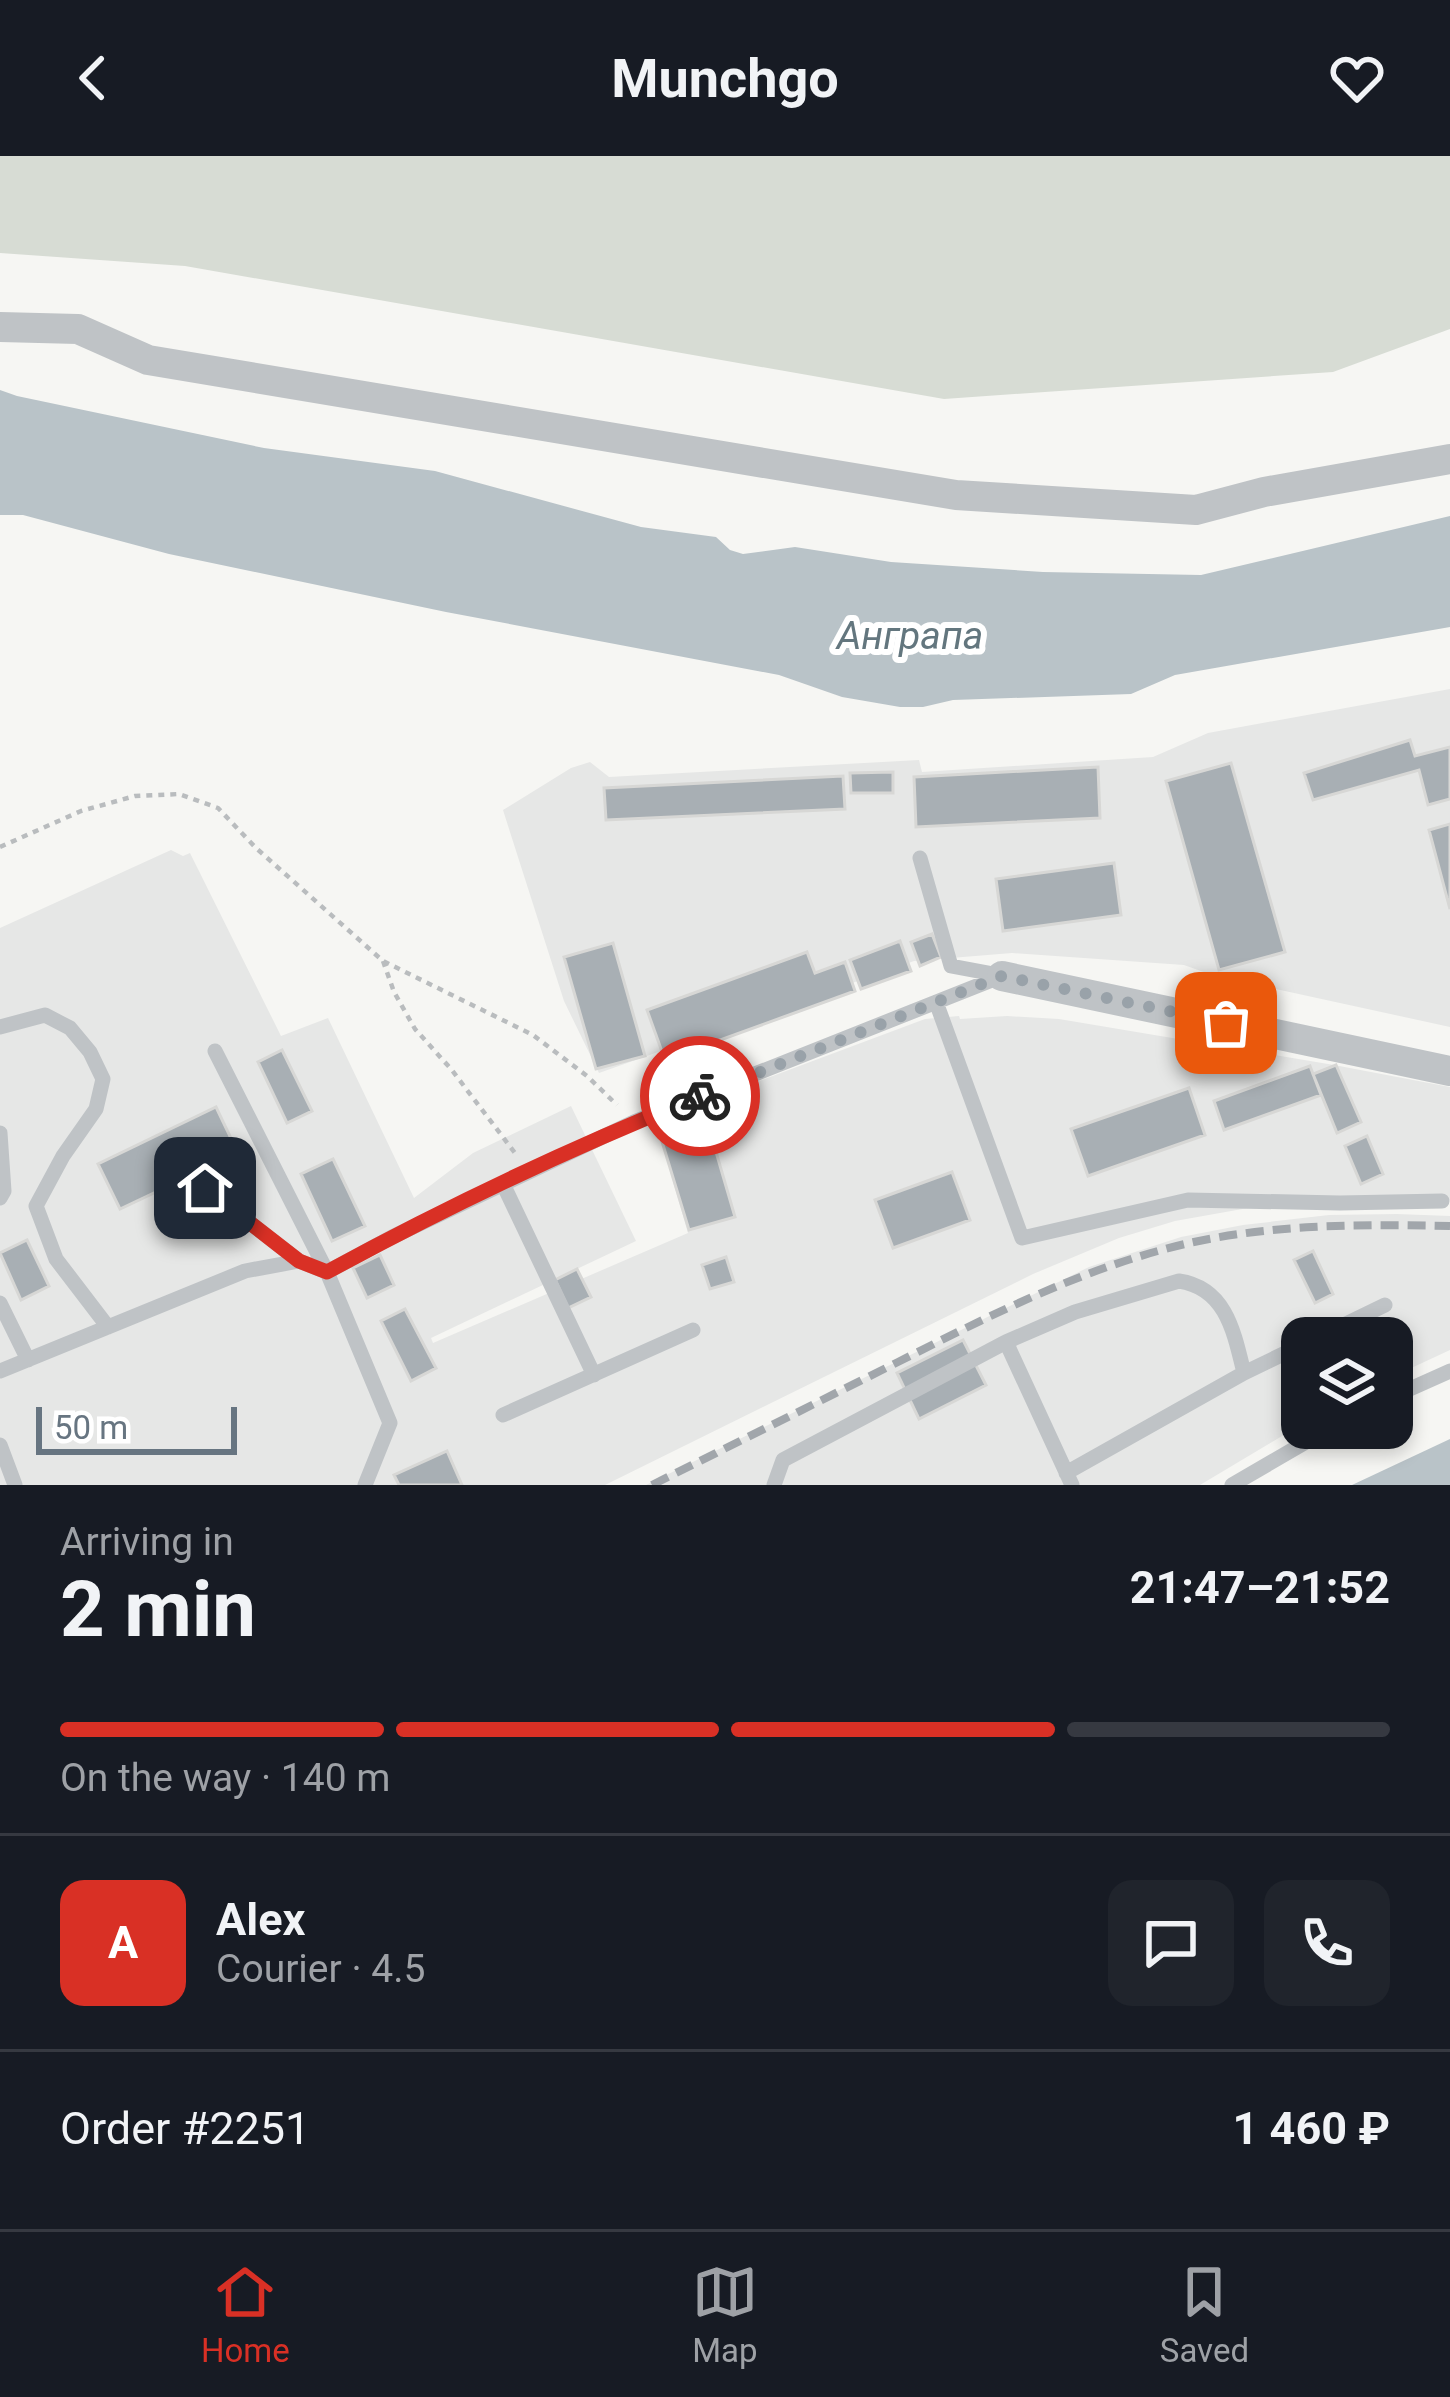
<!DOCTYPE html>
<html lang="en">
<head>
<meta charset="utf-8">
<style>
	:root { --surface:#171b24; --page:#20242c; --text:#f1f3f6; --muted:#9ea1a6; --line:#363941; --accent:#d93025 }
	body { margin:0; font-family:Roboto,sans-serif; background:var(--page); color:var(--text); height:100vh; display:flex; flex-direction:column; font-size:45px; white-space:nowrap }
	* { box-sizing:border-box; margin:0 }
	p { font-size:39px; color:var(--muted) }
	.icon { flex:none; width:66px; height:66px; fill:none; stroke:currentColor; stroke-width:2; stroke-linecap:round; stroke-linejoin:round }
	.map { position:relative; height:1329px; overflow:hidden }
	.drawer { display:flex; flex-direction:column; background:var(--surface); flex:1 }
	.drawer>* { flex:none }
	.controls { position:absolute; left:1281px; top:1161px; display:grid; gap:24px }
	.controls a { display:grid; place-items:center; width:132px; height:132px; border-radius:24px; background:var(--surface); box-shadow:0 6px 18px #0003; font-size:60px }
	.scale { position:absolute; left:36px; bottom:30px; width:201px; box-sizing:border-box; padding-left:12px; border:6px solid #677581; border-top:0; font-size:33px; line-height:42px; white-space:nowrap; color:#677581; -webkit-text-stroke:9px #fff; paint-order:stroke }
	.pin { position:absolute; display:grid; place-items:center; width:102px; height:102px; color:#fff; margin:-51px; border-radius:24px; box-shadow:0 6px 18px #0006 }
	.courier { position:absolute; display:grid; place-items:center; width:120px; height:120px; margin:-60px; border:9px solid #d93025; border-radius:50%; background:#fff; color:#222; box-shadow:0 3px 15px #0007 }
	.summary em { font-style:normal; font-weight:700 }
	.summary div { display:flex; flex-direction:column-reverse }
	.summary { display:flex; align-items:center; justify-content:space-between; height:204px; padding:0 60px }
	h1 { font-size:78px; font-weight:700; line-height:90px }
	.bar { display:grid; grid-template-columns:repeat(4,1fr); gap:18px 12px; align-content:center; height:144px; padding:0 60px }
	.bar i { height:15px; border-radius:9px; background:var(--line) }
	.bar .on { background:var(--accent) }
	.bar p { grid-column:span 4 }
	.line { display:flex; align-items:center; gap:30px; padding:0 60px; border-top:3px solid var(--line) }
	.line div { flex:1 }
	.round { display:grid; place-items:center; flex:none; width:126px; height:126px; border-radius:24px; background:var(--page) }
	header { display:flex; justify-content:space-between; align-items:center; height:156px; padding:0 60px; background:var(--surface); font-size:54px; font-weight:700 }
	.menu { display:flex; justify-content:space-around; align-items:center; height:168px; border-top:3px solid var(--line); background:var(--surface); font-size:33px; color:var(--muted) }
	.menu a { display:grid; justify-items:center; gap:6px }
	.menu .on { color:var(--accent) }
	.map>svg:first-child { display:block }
	.built { fill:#e6e7e6 }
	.green { fill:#d7dcd4 }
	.water { fill:#b9c3c8 }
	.building { fill:#a8afb4; stroke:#d7d7d5; stroke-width:3 }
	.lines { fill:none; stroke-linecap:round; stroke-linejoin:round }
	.path { stroke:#b9bcbe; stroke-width:4.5; stroke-dasharray:6 6; stroke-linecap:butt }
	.lane { stroke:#bfc3c6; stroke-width:15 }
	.street { stroke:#bfc3c6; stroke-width:30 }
	.rail { stroke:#a1a6ab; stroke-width:8; stroke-dasharray:18 9; stroke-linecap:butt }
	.done { stroke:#99a2a9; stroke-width:12; stroke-dasharray:0 21.6 }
	.route { stroke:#d93025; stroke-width:15 }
	.labels { text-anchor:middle; stroke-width:12; stroke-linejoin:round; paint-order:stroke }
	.water-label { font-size:39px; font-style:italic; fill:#63767e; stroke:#fff }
</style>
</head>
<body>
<header><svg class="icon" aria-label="back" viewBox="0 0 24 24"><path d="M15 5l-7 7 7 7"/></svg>Munchgo<svg class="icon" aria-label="heart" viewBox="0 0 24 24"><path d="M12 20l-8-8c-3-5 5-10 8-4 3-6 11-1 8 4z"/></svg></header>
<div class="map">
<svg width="1450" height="1329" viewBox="0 0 1450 1329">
	<rect width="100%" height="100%" fill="#f6f6f3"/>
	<path class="built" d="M1450,533v338l-238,-52 -28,-10 -172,-12 -98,8 -315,112 -35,-72 -61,-191 68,-42 19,-6 19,15 310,-17 3,12 231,-15 55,-24z
		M171,694l12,6 7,-3 91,183 47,-18 86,180 59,-45 98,-47 65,135 -205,97 2,5 255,-110 -33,-113 270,-101 34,-3 1,3 47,-3 52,3 275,46 116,22v113l-53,-2 -149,10 -73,13 -56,17 -86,36 -428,211h-605v-557z
		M1397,1058l53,2v134l-58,27v-39h-90v86l-102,61h-554l443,-218 92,-30 62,-12 86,-10z"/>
	<path class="green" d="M0,0h1450v173l-117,43 -389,27 -759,-133 -185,-13z"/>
	<path class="water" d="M0,234l17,6 247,52 171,23 206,56 75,10 14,13 13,4 52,-7 96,15 152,10 158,3 249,-59v111l-275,48 -44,19 -178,6 -30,7h-23l-58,-10 -63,-22 -333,-63 -277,-58 -146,-39h-23z
		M1450,1283v46h-98z"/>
	<path class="building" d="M1410,584l5,16 35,-9v52l-22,6 -9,-35 -106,30 -9,-27z
		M1231,607l54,189 -66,18 -53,-189z
		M1098,611l2,51 -184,9 -2,-50z
		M893,616v21h-42l-1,-20z
		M843,620l2,33 -239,11 -2,-32z
		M1450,668v85l-21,-79z
		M1114,707l7,52 -118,16 -7,-52z
		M932,778l9,23 -21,9 -9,-24z
		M900,785l11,30 -50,18 -11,-29z
		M613,787l32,113 -49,13 -32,-112z
		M807,796l8,21 30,-11 10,29 -190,69 -18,-50z
		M282,894l30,61 -25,12 -29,-61z
		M1336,909l25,57 -24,11 -24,-59z
		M1310,910l11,29 -97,35 -10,-29z
		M1189,932l16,47 -117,41 -17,-47z
		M216,951l22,46 -118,56 -22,-45z
		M707,965l28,96 -46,13 -29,-95z
		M1367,980l16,38 -22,10 -16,-38z
		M333,1003l32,67 -33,15 -31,-67z
		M952,1016l18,48 -77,28 -18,-48z
		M27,1084l22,46 -28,14 -21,-47z
		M1313,1095l20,43 -18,9 -21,-43z
		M380,1099l14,30 -27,13 -14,-30z
		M726,1101l8,25 -24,7 -8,-24z
		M577,1113l14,28 -23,11 -13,-28z
		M405,1153l31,59 -25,13 -30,-60z
		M963,1184l23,45 -67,34 -22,-46z
		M447,1295l15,34h-63l-5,-10z"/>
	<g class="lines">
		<path class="path" d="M0,691l81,-36 54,-15 44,-2 39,14 38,40 127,113 150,74 54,41 30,29
			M383,805l11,31 21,37 36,40 64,84"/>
		<path class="lane" d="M920,702l31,108 48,9
			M936,846l86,236 166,-38 152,3 102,-2
			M0,871l45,-12 25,13 20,24 13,27 -7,30 -33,47 -27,50 20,53 52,68
			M215,895l112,221 63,151 -25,62
			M0,977l4,58 -4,7
			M503,1028l91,191
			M205,1032l94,73
			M0,1147l28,57
			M1317,1182l68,-33
			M0,1215l245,-100 54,-10 28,11 65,-35 242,-115 368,-146
			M1392,1241l58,-26
			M503,1259l190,-85
			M0,1289l15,40
			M1066,1317l178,-100 58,-28
			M774,1329l9,-25 223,-118
			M1072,1329l-66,-143 69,-30 104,-31c47,7 55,51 65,92
			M1232,1329l98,-57"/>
		<path class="street" d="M0,171l78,2 70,31 808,135 240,15 68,-18 186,-33
			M1002,820l448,95"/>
		<path class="rail" d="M652,1329c82,-41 164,-82 246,-123 93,-47 185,-94 287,-118 87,-20 177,-20 265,-18"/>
	</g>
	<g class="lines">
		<path class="done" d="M700,940l302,-120 224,47"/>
		<path class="route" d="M205,1032l94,73 28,11c121,-66 246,-125 373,-176"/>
	</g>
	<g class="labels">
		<g class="water-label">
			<text x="910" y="493">Анграпа</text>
		</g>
	</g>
</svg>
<div class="controls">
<a><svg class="icon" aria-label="layers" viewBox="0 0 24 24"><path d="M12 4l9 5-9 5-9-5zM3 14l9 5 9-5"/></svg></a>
</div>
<div class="scale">50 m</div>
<div class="pin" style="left:1226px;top:867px;background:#ea580c"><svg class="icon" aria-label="bag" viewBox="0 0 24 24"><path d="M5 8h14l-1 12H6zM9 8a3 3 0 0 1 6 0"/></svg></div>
<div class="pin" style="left:205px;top:1032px;background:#1f2937"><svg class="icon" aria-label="home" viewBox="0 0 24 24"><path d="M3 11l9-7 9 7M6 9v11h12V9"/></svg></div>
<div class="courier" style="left:700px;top:940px"><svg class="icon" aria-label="bike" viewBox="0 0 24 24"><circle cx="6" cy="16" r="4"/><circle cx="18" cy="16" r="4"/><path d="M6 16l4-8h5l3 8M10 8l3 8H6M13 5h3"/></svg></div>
</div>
<section class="drawer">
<div class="summary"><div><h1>2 min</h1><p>Arriving in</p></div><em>21:47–21:52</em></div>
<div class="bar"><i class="on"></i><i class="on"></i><i class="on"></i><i></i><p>On the way · 140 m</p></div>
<div class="line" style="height:216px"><b class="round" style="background:var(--accent);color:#fff">A</b><div><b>Alex</b><p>Courier · 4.5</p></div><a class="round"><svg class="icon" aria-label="chat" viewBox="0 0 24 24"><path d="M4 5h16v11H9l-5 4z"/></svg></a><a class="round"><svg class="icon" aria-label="phone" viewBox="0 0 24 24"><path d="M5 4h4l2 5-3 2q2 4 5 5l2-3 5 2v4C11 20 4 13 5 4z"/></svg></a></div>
<div class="line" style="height:156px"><div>Order #2251</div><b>1 460 ₽</b></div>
</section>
<nav class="menu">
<a class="on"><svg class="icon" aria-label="home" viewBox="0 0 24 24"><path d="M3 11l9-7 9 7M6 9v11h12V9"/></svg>Home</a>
<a><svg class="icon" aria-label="map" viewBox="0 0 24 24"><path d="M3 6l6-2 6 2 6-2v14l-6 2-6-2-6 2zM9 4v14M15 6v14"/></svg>Map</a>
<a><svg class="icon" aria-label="saved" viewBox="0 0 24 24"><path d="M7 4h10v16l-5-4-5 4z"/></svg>Saved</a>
</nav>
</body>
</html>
